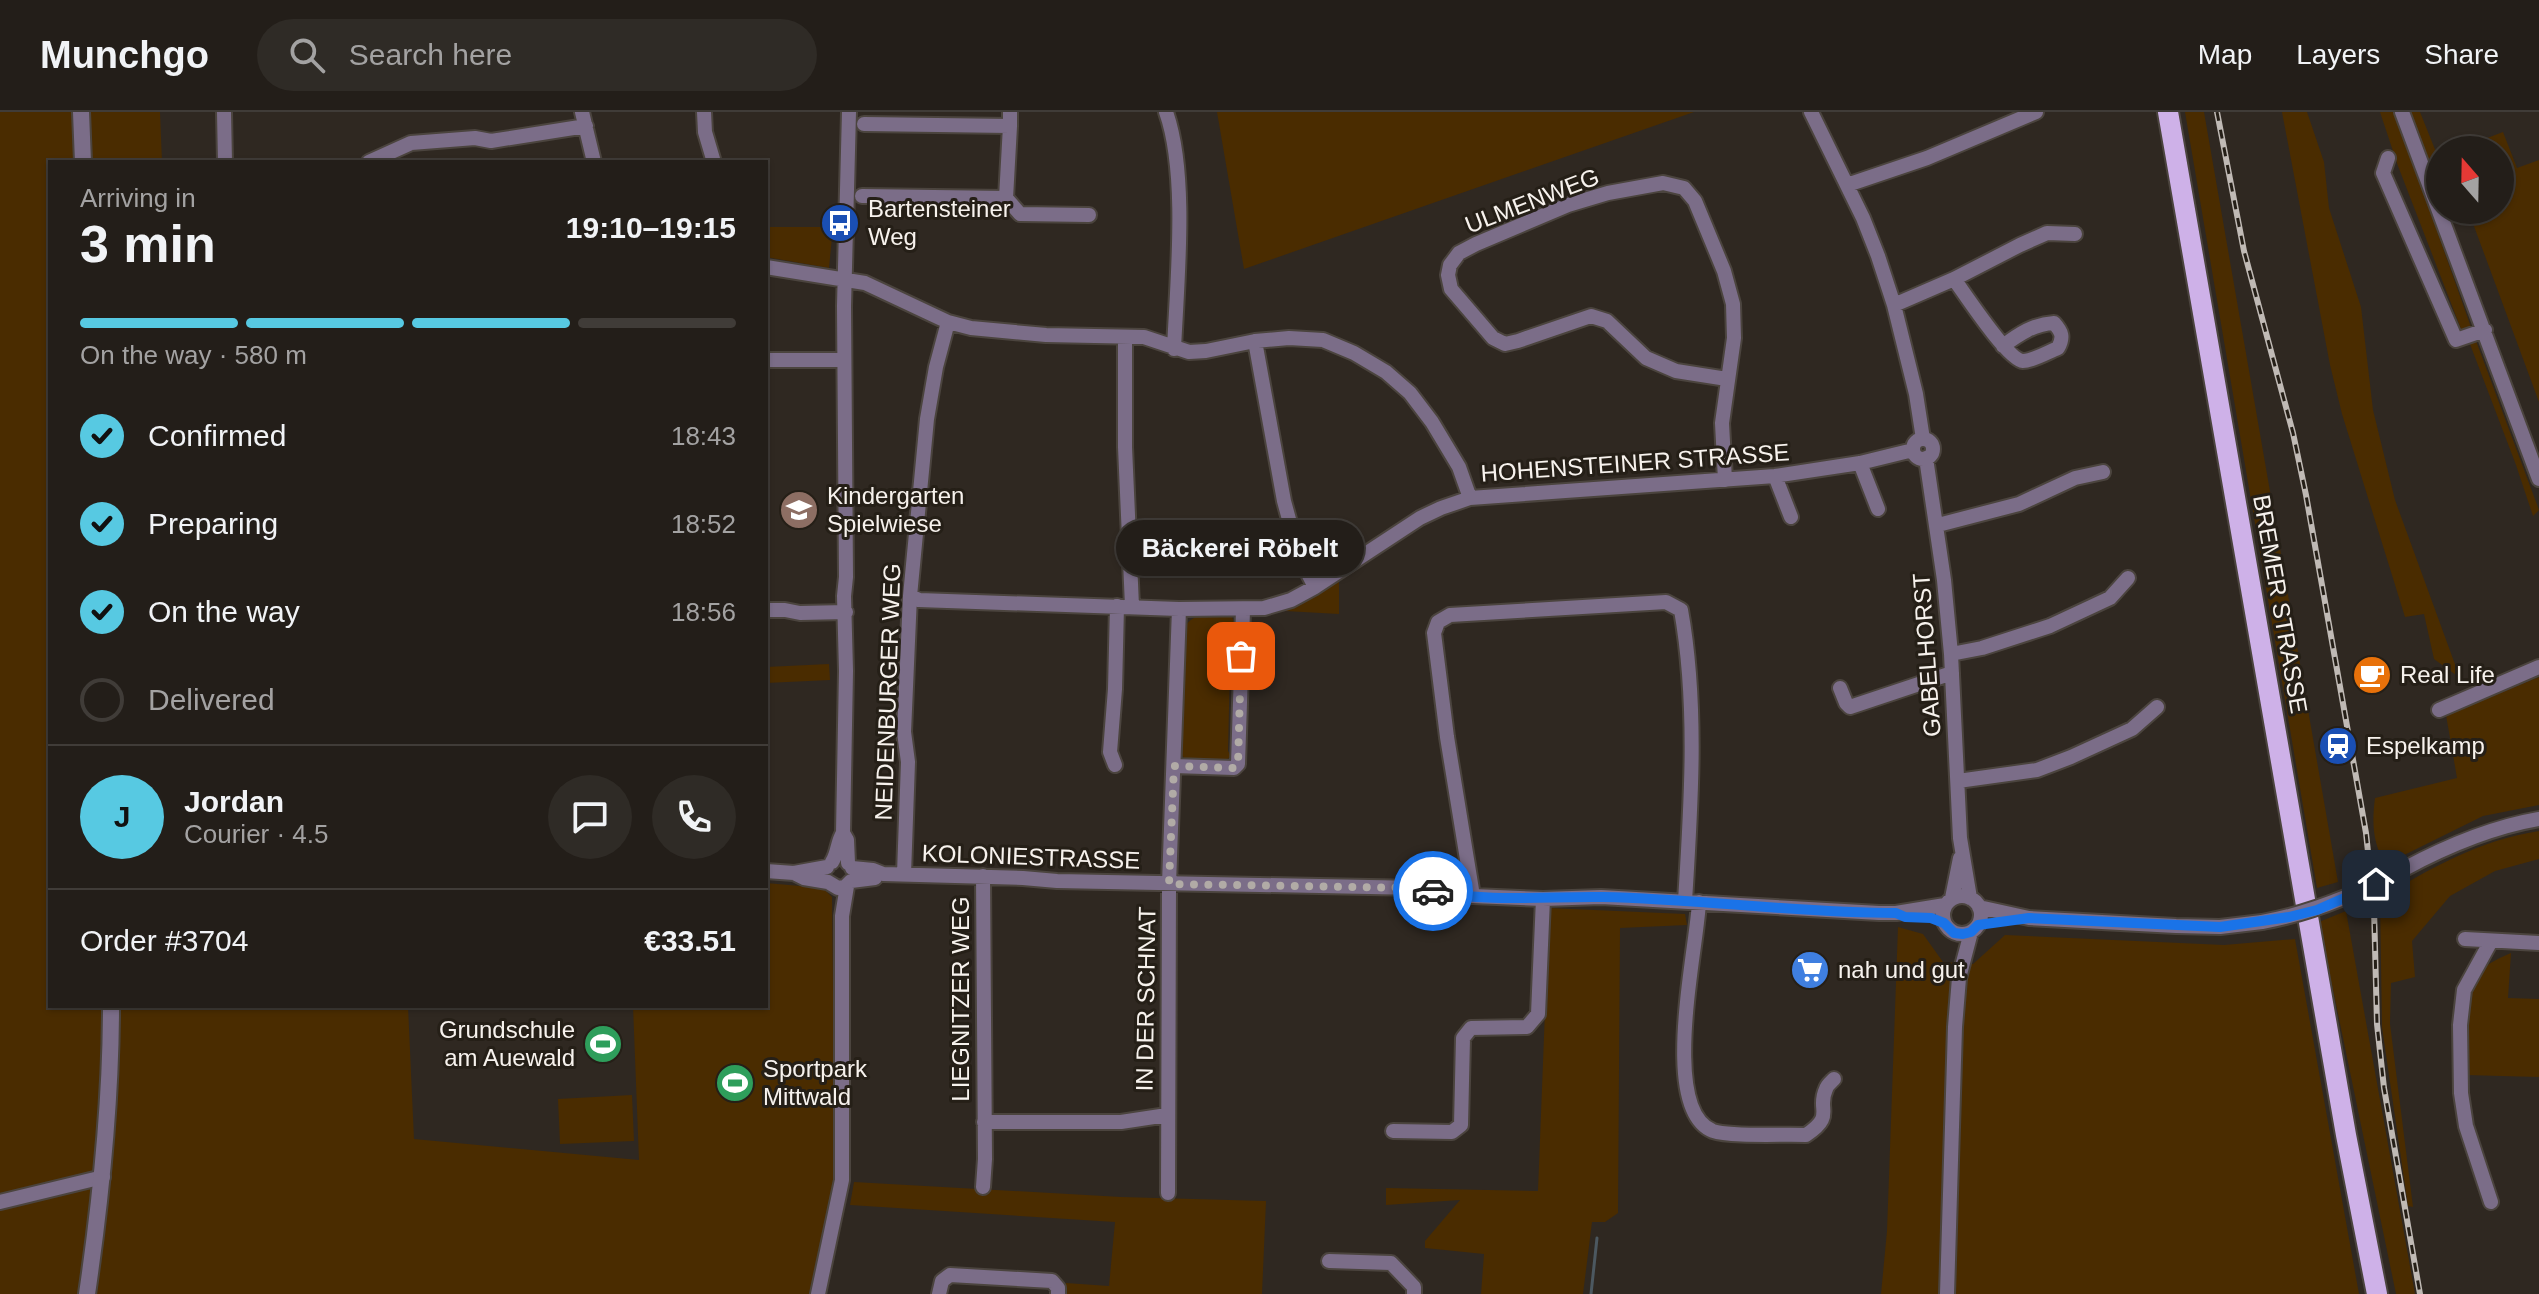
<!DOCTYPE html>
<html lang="en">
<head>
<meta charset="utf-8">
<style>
	:root { --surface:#231e19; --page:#2f2b26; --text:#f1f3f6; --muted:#a3a2a2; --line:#403c38; --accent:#57c9e2 }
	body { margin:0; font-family:Helvetica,sans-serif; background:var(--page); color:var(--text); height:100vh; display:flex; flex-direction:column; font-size:30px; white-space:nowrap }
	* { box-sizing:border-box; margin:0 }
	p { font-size:26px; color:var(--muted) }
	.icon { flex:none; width:44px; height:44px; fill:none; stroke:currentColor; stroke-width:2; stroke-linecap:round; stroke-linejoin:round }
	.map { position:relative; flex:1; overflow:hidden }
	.details { position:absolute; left:48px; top:48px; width:720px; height:848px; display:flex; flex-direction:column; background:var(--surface); border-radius:0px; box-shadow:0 2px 6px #0004,0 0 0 2px var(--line) }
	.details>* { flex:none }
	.needle { width:52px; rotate:340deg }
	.tools { position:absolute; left:2426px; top:24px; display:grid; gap:16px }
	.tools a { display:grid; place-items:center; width:88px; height:88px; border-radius:50%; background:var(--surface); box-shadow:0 2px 6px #0004,0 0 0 2px var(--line); font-size:40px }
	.pin { position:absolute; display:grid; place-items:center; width:68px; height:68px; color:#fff; margin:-34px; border-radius:16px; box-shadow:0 4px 12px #0006 }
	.courier { position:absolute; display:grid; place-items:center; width:80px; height:80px; margin:-40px; border:6px solid #1a73e8; border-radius:50%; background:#fff; color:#222; box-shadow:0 2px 10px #0007 }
	.bubble { position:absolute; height:56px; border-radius:28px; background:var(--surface); box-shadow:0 2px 6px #0004,0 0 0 2px var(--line); font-size:26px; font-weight:800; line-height:56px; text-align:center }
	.head em { font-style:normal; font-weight:800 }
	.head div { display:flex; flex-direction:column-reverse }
	.head { display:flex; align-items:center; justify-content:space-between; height:136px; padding:0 32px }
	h1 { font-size:52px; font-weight:800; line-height:60px }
	.bar { display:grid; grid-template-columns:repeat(4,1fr); gap:12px 8px; align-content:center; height:96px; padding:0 32px }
	.bar i { height:10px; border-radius:6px; background:var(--line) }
	.bar .active { background:var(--accent) }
	.bar p { grid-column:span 4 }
	.line { display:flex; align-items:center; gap:20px; padding:0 32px; border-top:2px solid var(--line) }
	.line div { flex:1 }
	.round { display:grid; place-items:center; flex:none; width:84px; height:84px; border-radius:42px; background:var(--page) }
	ol { padding:0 32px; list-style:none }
	li { display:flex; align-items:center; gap:24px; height:88px }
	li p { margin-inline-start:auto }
	li .icon { padding:8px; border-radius:50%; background:var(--accent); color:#111; stroke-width:4 }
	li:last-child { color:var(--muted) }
	li i { width:44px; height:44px; border:4px solid var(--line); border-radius:50% }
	header { display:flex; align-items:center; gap:48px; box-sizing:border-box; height:112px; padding:0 40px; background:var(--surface); border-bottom:2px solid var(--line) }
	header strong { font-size:38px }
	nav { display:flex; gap:44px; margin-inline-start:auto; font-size:28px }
	.search { width:560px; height:72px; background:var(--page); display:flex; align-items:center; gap:20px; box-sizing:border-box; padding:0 28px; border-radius:44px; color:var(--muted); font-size:30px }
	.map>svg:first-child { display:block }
	.green { fill:#4a2c00 }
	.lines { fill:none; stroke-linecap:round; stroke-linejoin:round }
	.stream { stroke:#4c5860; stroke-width:3 }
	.minor-casing { stroke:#4b443e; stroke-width:18 }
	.tertiary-casing { stroke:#4b443e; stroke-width:20 }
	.primary-casing { stroke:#4b443e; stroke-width:24 }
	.minor { stroke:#7b6d88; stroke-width:14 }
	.tertiary { stroke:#7b6d88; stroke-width:16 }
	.primary { stroke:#ceb1e8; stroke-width:20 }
	.rail-casing { stroke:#c0bab5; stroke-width:6 }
	.rail { stroke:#251f17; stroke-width:3; stroke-dasharray:9; stroke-linecap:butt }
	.minor-bridge-casing { stroke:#4b443e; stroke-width:18; stroke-linecap:butt }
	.minor-bridge { stroke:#7b6d88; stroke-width:14 }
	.done { stroke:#b1aba6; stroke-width:8; stroke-dasharray:0 14.4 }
	.route { stroke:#1a73e8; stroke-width:10 }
	.labels { text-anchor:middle; stroke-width:6; stroke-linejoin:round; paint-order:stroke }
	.street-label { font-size:24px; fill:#f7f2ed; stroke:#251f17 }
	.poi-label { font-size:24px; fill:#f7f2ed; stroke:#251f17; text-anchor:start }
</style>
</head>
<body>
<header>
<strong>Munchgo</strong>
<div class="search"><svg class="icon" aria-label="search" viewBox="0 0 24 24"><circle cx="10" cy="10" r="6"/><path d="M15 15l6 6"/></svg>Search here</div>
<nav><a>Map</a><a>Layers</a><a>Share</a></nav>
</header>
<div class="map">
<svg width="2539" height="1182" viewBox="0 0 2539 1182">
	<rect width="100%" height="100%" fill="#2f2821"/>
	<path class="green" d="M0,0h160l2,50h-112v844h358l6,133 225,21 -6,-154h133v-123l57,5 9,9 3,283 -26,114h-809z
		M1217,0h477l-450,157z
		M2185,0h19l134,770 -21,6z
		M2282,0h25l17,50 5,46 32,99 12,103 22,90 65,178 -26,-19 -10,-45 -19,3 -63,-203 -12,-49z
		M2380,0h15l77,218 67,180 -6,6 -17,-51 -51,-134 -4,-2 -63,-163z
		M2406,0h14l20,50v34z
		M2503,20l14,36 22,-8v242l-71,-192h32v-60h-44z
		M766,115h67l-4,41 -63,-11z
		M1339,466v36l-54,-3v-4z
		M1228,502l4,3c6,12 6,38 -2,49l-2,85 3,5c-10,11 -31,5 -46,4l-6,-10 4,-119c8,-20 26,-16 45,-17z
		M829,552l1,16 -64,3v-16z
		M2539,565v128l-56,11 -97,48c-14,-20 -14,-43 -11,-66l82,-20 -11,-63z
		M2539,719v28l-44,12 -45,25 -38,45 3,36 -24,6 -1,41 23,183 -5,-1 -26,-179 -2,-128c50,-31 100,-59 159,-68z
		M1549,796l136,6 2,11 -67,3 -2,285 -13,9h-13l-9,72h-102l3,-40 -59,-6v-7l35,-41 -74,5v-17l152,3z
		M2346,799l69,383h-19l-77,-372z
		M1898,815l25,7 20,28 30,2 32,-29 219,10 71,-6 64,355h-478l6,-63z
		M2511,841l-3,45 31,1v78l-74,-2c0,-35 -5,-77 19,-106 5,-7 18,-12 27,-16z
		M632,983l2,46 -74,3 -2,-45z
		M854,1070l267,15 145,4 -4,93h-196v-11l43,3 6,-64 -265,-17z"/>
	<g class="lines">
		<path class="stream" d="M1591,1182l6,-56"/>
		<g class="minor-casing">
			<path id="minor" d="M224,0l1,50
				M582,0l12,50
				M704,0l1,20 8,27
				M1166,0c22,62 11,169 8,237
				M1811,0l52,106 15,38 16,49 22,89 7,45
				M2402,0l137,367
				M864,12l146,2v-14
				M2388,46l-5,15 73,167 29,-10
				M369,50l42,-19 64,-5 16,3 95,-15
				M1847,73l80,-27 109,-46
				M862,84l144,2 4,-72
				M1006,86l14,16 69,1
				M766,155l99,16 83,39 23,6 75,7 98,2 45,15 17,-1 49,-10 34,-3 34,2 31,13 32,19 24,21 22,29 27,45 11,31
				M1954,167c11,15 54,81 69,82 10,0 25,-9 35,-13 6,-11 4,-16 -4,-25 -20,1 -35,11 -51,23
				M1894,193l60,-26 66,-34 27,-12 28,1
				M1125,225v110l7,159
				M1255,229l29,160 15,55 16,31
				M766,248h78
				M1913 337a10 10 0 1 1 20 0a10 10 0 1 1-20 0Z
				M1926,346l18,122 7,74 9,184 10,60
				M1860,351l18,46
				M1775,364l16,41
				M1725,368l-3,-57 12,-85 -1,-34 -9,-33 -29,-70 -11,-13 -21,-5 -55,10 -40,12 -92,39 -17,9 -9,12 -2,10 3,14 42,49 12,6 13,-3 73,-25 16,5 39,37 30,13 51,8
				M1938,413l81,-21 56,-26 28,-6
				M910,484l9,4 260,9 85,-1 27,-8 24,-13 105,-69 21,-10 29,-10 305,-22 85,-13 53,-13
				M766,498h19l15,3 46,-1
				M1951,542l31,-6 68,-22 60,-28 18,-20
				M1840,576l6,15 4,4 102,-34
				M2439,598l100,-43
				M1115,653l-5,-13 5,-63 2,-83
				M1174,654l60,2 4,-4 5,-154
				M1958,669l79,-11 34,-13 61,-28 25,-22
				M832,750c6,-9 5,-20 11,-29
				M848,751l-1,-23 -4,-7 3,-162 -2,-75 2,-19 -2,-271 5,-194
				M852,756l21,2 10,4 140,4 34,3 362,7 30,6 24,2 70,3 58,-2 278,16h17l49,-8
				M2404,757c41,-22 88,-42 135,-50
				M766,759l28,2 33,-6
				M794,761l10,5 24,4 10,6 7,-1 6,-6 24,-3
				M904,762l4,-112 -4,-30 6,-136 17,-177 9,-52 12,-45
				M1943 803a19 19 0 1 1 38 0a19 19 0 1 1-38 0Z
				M1473,784l-26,-159 -13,-104 4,-11 12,-7 216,-13 15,8c17,95 10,196 4,291
				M1952,786l8,-40
				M1699,790c-2,47 -40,208 14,229 17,6 72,3 93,4 30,-20 10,-25 20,-46 1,-4 5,-7 8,-10
				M1979,795l50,11 147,8 44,1 42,-5
				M2465,827l74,4
				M2491,829l-27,49 -4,35 1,68 5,33 25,76
				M984,1010h137l46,-7
				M1393,1019l59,1 9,-7 2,-87 8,-10 56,-1 11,-13 5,-115
				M983,1075l2,-28 -2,-283
				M1168,1081l1,-309 10,-275
				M0,1090l103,-25
				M1329,1149l62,2 23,24v7
				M818,1182l24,-114v-264l5,-30
				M939,1182l3,-13 8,-6 102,6 6,7v6
				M1947,1182l8,-267 4,-49 12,-46"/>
		</g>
		<g class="tertiary-casing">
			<path id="tertiary" d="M81,0l2,50
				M87,1182c14,-96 24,-191 24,-288"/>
		</g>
		<g class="primary-casing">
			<path id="primary" d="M2168,0l178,1023 31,159"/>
		</g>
		<use href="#minor" class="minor"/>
		<use href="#tertiary" class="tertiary"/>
		<use href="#primary" class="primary"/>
		<g class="rail-casing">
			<path id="rail" d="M2217,0l27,139 49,182 13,62 60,338 8,75 3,116 7,64 36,206"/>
		</g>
		<use href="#rail" class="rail"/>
		<g class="minor-bridge-casing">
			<path id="minor-bridge" d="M2262,810c51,-9 96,-28 142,-53"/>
		</g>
		<use href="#minor-bridge" class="minor-bridge"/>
	</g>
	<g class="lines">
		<path class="done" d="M1241,544l-3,108 -4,4 -60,-2 -5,118 250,4 14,3"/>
		<path class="route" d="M1433,779c56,12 114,5 170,6 98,2 195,16 293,16l9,4 26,1 13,5 10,10 9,1 8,-2 7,-7 51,-7 191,9 69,-10 28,-7 59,-26"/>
	</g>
	<defs>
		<g id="bus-disc" transform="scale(2)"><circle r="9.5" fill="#1a4fb4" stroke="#251f17"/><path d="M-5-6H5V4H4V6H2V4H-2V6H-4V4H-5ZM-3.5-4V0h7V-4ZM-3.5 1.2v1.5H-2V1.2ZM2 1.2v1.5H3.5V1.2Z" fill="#fff"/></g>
		<g id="school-disc" transform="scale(2)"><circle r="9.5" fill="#8d6e63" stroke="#251f17"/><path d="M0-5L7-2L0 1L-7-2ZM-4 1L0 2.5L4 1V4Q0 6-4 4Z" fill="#fff"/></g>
		<g id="cafe-disc" transform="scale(2)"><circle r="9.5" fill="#e8710a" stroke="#251f17"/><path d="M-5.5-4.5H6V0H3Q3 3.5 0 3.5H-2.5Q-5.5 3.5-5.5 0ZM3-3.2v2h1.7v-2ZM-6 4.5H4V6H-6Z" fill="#fff"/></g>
		<g id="station-disc" transform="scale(2)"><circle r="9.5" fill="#1a4fb4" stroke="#251f17"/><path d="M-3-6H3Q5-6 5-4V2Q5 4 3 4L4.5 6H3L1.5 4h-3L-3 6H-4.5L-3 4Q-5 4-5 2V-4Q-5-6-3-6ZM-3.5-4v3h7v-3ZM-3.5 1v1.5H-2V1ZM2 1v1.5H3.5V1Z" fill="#fff"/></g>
		<g id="supermarket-disc" transform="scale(2)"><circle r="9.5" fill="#3f7fe0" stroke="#251f17"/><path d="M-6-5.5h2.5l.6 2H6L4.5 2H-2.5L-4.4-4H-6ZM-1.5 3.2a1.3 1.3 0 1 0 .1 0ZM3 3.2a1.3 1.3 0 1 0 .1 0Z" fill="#fff"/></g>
		<g id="stadium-disc" transform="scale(2)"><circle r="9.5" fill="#2e9e5b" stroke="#251f17"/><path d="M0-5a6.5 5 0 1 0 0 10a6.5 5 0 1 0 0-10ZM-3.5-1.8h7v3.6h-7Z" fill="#fff"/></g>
	</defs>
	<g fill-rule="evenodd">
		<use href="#bus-disc" x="840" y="111"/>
		<use href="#school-disc" x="799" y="398"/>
		<use href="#cafe-disc" x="2372" y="563"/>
		<use href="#station-disc" x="2338" y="634"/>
		<use href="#supermarket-disc" x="1810" y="858"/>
		<use href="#stadium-disc" x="603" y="932"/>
		<use href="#stadium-disc" x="735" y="971"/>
	</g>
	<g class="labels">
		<g class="street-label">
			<text transform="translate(1532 89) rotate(-21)" y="8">ULMENWEG</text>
			<text transform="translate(1635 351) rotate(-4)" y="8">HOHENSTEINER STRASSE</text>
			<text transform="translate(2280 492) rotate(80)" y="8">BREMER STRASSE</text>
			<text transform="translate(1927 543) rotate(-94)" y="8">GABELHORST</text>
			<text transform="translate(888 580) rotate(-88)" y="8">NEIDENBURGER WEG</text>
			<text transform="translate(1031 745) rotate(2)" y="8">KOLONIESTRASSE</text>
			<text transform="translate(961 887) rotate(-90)" y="8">LIEGNITZER WEG</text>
			<text transform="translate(1146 887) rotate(-89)" y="8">IN DER SCHNAT</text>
		</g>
		<g class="poi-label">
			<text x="868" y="105">Bartensteiner<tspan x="868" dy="28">Weg</tspan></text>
			<text x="827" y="392">Kindergarten<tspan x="827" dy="28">Spielwiese</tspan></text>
			<text x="2400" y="571">Real Life</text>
			<text x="2366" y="642">Espelkamp</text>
			<text x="1838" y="866">nah und gut</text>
			<text x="575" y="926" text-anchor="end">Grundschule<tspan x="575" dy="28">am Auewald</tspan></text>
			<text x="763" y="965">Sportpark<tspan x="763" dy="28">Mittwald</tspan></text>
		</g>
	</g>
</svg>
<div class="tools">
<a><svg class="needle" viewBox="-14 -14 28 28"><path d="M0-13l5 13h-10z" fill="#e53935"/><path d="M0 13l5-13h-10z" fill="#a3a2a2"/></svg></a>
</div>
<div class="pin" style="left:1241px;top:544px;background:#ea580c"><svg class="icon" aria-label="bag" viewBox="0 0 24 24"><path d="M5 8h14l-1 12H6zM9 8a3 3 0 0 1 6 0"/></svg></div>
<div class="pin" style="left:2376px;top:772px;background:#1f2937"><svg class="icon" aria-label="home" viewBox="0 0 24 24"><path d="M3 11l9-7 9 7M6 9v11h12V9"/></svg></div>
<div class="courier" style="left:1433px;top:779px"><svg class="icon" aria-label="car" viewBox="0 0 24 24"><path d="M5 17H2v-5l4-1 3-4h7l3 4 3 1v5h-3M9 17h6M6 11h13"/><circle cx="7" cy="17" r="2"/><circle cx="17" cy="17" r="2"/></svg></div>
<div class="bubble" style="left:1116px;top:408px;width:248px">Bäckerei Röbelt</div>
<section class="details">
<div class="head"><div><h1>3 min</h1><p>Arriving in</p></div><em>19:10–19:15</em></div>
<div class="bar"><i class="active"></i><i class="active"></i><i class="active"></i><i></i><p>On the way · 580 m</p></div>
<ol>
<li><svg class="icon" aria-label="check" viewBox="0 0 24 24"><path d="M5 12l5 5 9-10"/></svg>Confirmed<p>18:43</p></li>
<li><svg class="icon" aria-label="check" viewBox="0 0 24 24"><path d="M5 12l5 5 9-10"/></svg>Preparing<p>18:52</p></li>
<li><svg class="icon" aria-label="check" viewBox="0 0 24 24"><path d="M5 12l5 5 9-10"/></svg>On the way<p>18:56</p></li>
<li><i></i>Delivered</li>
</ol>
<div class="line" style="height:144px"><b class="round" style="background:var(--accent);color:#111">J</b><div><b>Jordan</b><p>Courier · 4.5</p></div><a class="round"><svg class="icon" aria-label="chat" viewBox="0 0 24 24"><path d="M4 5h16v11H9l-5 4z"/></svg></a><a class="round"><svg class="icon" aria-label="phone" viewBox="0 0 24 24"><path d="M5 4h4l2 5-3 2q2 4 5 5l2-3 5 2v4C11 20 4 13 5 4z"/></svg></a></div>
<div class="line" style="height:104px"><div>Order #3704</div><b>€33.51</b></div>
</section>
</div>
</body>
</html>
